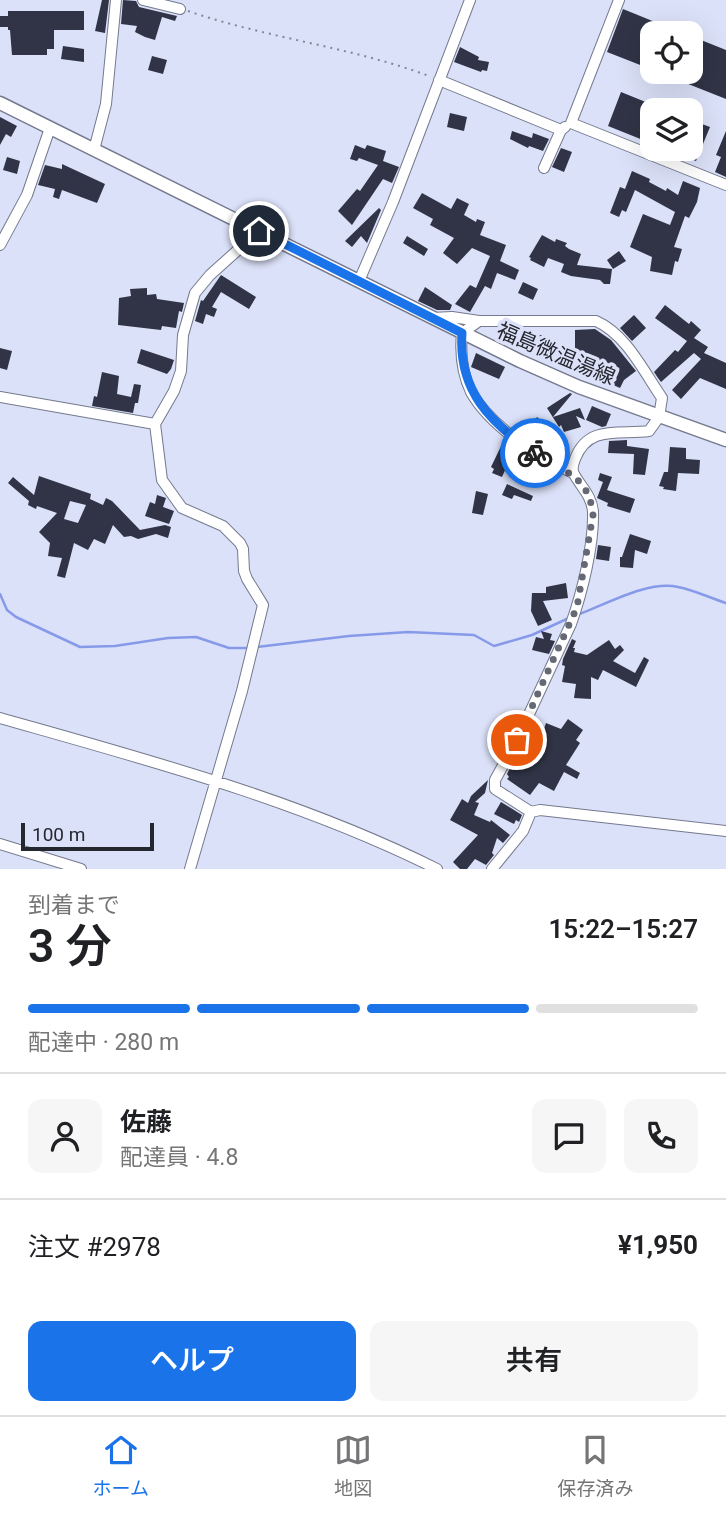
<!DOCTYPE html>
<html lang="ja">
<head>
<meta charset="utf-8">
<style>
	:root { --surface:#fff; --page:#f6f6f6; --text:#202124; --muted:#757577; --line:#e0e0e0; --accent:#1a73e8 }
	body { margin:0; font-family:Roboto,"Noto Sans JP",sans-serif; background:var(--page); color:var(--text); height:100vh; display:flex; flex-direction:column; font-size:26px; white-space:nowrap }
	* { box-sizing:border-box; margin:0 }
	p { font-size:23px; color:var(--muted) }
	.icon { flex:none; width:38px; height:38px; fill:none; stroke:currentColor; stroke-width:2; stroke-linecap:round; stroke-linejoin:round }
	.map { position:relative; height:869px; overflow:hidden }
	.panel { display:flex; flex-direction:column; background:var(--surface); flex:1 }
	.panel>* { flex:none }
	.fabs { position:absolute; left:640px; top:21px; display:grid; gap:14px }
	.fabs a { display:grid; place-items:center; width:63px; height:63px; border-radius:14px; background:var(--surface); box-shadow:0 7px 28px #0002; font-size:35px }
	.scale { position:absolute; left:21px; bottom:18px; width:133px; box-sizing:border-box; padding-left:7px; border:4px solid #25272f; border-top:0; font-size:19px; line-height:24px; white-space:nowrap; color:#25272f; -webkit-text-stroke:5px #dbe1f8; paint-order:stroke }
	.pin { position:absolute; display:grid; place-items:center; width:60px; height:60px; color:#fff; margin:-30px; border:4px solid #fff; border-radius:50%; box-shadow:0 2px 7px #0007 }
	.courier { position:absolute; display:grid; place-items:center; width:70px; height:70px; margin:-35px; border:5px solid #1a73e8; border-radius:50%; background:#fff; color:#222; box-shadow:0 2px 9px #0007 }
	.headline em { font-style:normal; font-weight:600 }
	.headline div { display:flex; flex-direction:column-reverse }
	.headline { display:flex; align-items:center; justify-content:space-between; height:119px; padding:0 28px }
	h1 { font-size:46px; font-weight:600; line-height:52px }
	.bar { display:grid; grid-template-columns:repeat(4,1fr); gap:10px 7px; align-content:center; height:84px; padding:0 28px }
	.bar i { height:9px; border-radius:5px; background:var(--line) }
	.bar .current { background:var(--accent) }
	.bar p { grid-column:span 4 }
	.line { display:flex; align-items:center; gap:18px; padding:0 28px; border-top:2px solid var(--line) }
	.line div { flex:1 }
	.round { display:grid; place-items:center; flex:none; width:74px; height:74px; border-radius:14px; background:var(--page) }
	.cta { display:flex; gap:14px; margin-top:auto; padding:14px 28px }
	.cta a { flex:1; height:80px; border-radius:14px; background:var(--accent); color:#fff; font-size:28px; font-weight:600; line-height:80px; text-align:center }
	.cta a+a { background:var(--page); color:var(--text) }
	.menu { display:flex; justify-content:space-around; align-items:center; height:98px; border-top:2px solid var(--line); background:var(--surface); font-size:19px; color:var(--muted) }
	.menu a { display:grid; justify-items:center; gap:4px }
	.menu .current { color:var(--accent) }
	.map>svg:first-child { display:block }
	.lines { fill:none; stroke-linecap:round; stroke-linejoin:round }
	.stream { stroke:#879aea; stroke-width:2.5 }
	.building { fill:#303446; fill-rule:evenodd }
	.minor-casing { stroke:#74798d; stroke-width:12 }
	.secondary-casing { stroke:#74798d; stroke-width:15 }
	.path { stroke:#828696; stroke-width:2; stroke-dasharray:2 5; stroke-linecap:butt }
	.minor { stroke:#fff; stroke-width:10 }
	.secondary { stroke:#fff; stroke-width:12 }
	.done { stroke:#656875; stroke-width:7; stroke-dasharray:0 12.6 }
	.route { stroke:#1a73e8; stroke-width:9 }
	.labels { text-anchor:middle; stroke-width:7; stroke-linejoin:round; paint-order:stroke }
	.street-label { font-size:21px; fill:#25272f; stroke:#dbe1f8 }
</style>
</head>
<body>
<div class="map">
<svg width="726" height="869" viewBox="0 0 726 869">
	<rect width="100%" height="100%" fill="#dbe1f8"/>
	<g class="lines">
		<path class="stream" d="M0,594l7,16 9,7 64,30 35,-1 53,-8 28,-1 33,11h22
			M577,615c28,-10 71,-35 101,-28 16,3 32,11 48,16
			M257,647l92,-11 59,-4 66,3 20,11 38,-11 39,-18"/>
	</g>
	<path class="building" d="M102,0h7l-4,33 -10,-2z
		M123,0l13,1 3,6 38,9 -2,5 -13,-4 -7,23 -10,-3 -10,-5 2,-6 -16,-2z
		M623,9l59,24h-29v37l-46,-18z
		M8,11h76v19h-30v19h-7v6h-35l-2,-25h-2v-3h-8v-11h8z
		M691,36l35,14v49l-68,-27h33z
		M63,46l21,3v13l-23,-3z
		M460,47l19,10 -1,3 11,2 -2,9 -5,-1 -1,2 -27,-10z
		M152,56l15,4 -4,14 -15,-4z
		M621,92l32,13v39l-45,-18z
		M450,113l17,4 -3,14 -17,-4z
		M0,117l17,9 -6,11 -5,-3 -6,11z
		M691,120l19,7 -14,34 -31,-12h26z
		M512,131l20,7 1,-5 16,6 -6,12 -14,-5 -1,2 -18,-9z
		M726,131v46l-11,-5 6,-15 -5,-2z
		M355,145l10,4 2,-4 19,6 -3,10 16,6 -7,16 -9,-4 -31,46 -14,-14 19,-22 3,2 18,-26 -19,-7 -2,3 -7,-2z
		M561,148l11,4 -8,20 -12,-5z
		M7,157l13,4 -3,13 -14,-4z
		M62,164l43,20 -8,19 -35,-13 -3,9 -6,-2 2,-8 -17,-4 7,-20 17,4z
		M632,171l18,8 -1,3 17,9 1,-3 11,7 5,-14 17,7 -3,14 -8,16 -4,-2 -11,31 8,2 -4,13 -3,-1 -3,14 -22,-4 2,-14 -22,-10 13,-33 27,11 5,-13 -40,-22 -9,22 -4,-2 -3,7 -9,-4 10,-26 5,2z
		M422,193l29,16 6,-11 12,6 -5,11 12,7 1,-3 8,3 -5,13 26,10 -6,16 19,9 -4,10 -18,-7 -6,16 -6,-3 -15,26 -15,-8 15,-19 6,3 14,-32 -18,-8 -15,16 -14,-11 11,-15 -24,-13 3,-6 -20,-11z
		M379,208l2,2 -14,33 -6,-7 -9,11 -7,-6z
		M542,235l13,7 1,-3 11,4 -2,3 4,3 12,5 -4,11 35,4 -2,15h-6l-4,-4 -29,-4 -10,-4 3,-8 -16,-6 -4,9 -14,-7 1,-2 -2,-1z
		M407,236l21,13 -4,7 -21,-13z
		M619,251l7,10 -13,8 -6,-9z
		M221,275l35,22 -7,12 -28,-17 -9,15 5,2 -3,8 -8,-3 -3,10 -8,-3 6,-21 2,1z
		M523,282l15,7 -5,11 -15,-7z
		M425,287l27,18 -2,5h-13l-19,-9z
		M147,288v7l9,-1 1,5 27,4 -2,9 -3,-1 -3,17 -14,-2 -1,4 -43,-5 1,-27 12,-2 -1,-7z
		M665,305l24,19 2,-3 10,9 -7,8 14,9 -4,6 22,10v26l-26,-11 -19,21 -9,-9 29,-31 -7,-6 -33,29 -3,-4 -4,-6 21,-22 3,2 9,-11 -32,-23z
		M634,315l12,13 -14,13 -12,-13z
		M505,328h16v13l-11,1v-6h-5z
		M595,329l16,11 25,31 -12,9 -4,8 -18,-8 -2,4 -17,-9 7,-14 -16,6 -3,-9 4,-1v-27z
		M525,335h21v14h-4v2l-17,-1z
		M0,348l12,3 -5,19 -7,-2z
		M141,349l33,11 -3,9 -4,5 -30,-11z
		M476,353l29,14 -6,12 -28,-12z
		M102,372l17,4 -2,18 14,3 3,-13 7,1 -3,18h-3l-2,10 -41,-7 2,-10 3,1z
		M570,393l2,1 -19,23 27,-9 5,12 -9,-4 5,11 -17,5 -3,-7 -2,2 -12,-19z
		M592,406l19,8 -5,12 -4,1 -16,-7z
		M537,417l19,15 -5,6 -2,-2 -2,3 -19,-11z
		M504,440l10,7 -3,6 26,9 2,4 -5,12 -5,-2 -1,2 -22,-10 -4,9 -10,-4 2,-4 -3,-2z
		M627,440v6l22,3 -4,26 -12,-1 1,-20 -26,-1 1,-12z
		M670,447l16,1v11l14,1 -1,14 -21,-1 -2,18 -13,-2 1,-2 -5,-1 5,-14h4z
		M600,473l12,4 -5,13 28,9 -5,14 -23,-7 1,-3 -11,-5 6,-16 -5,-2z
		M39,476l52,18 -1,5 13,6 3,-7 6,3 28,29 25,-5 6,2 -3,11 -12,-4 -18,5 -7,-3 -7,1 -11,-12 -8,19 -11,-5 -6,11 -14,-7 -9,35 -8,-2 5,-18 -14,-2 2,-13 -11,-11 18,-19 -20,-7 -1,3 -8,-4 1,-4 -21,-18 5,-6 21,18zM70,501l16,4 -8,18 -14,-4z
		M507,484l26,12 -2,5 -17,-6 -2,4 -10,-4z
		M476,491l12,3 -5,21 -11,-2z
		M157,495l9,3 -3,9 11,4 -5,13 -24,-8 5,-14 5,2z
		M630,534l21,7 -4,13 -12,-4 -2,18 -13,-1v-10h2z
		M598,545l13,2 -2,14 -13,-2z
		M566,583l2,15 -25,3 9,19 -14,6 -7,-15 1,-18h14v-6z
		M541,631l11,3 -2,6 5,1 -6,13 -17,-4 4,-13 8,2z
		M572,639l4,2 -3,7h2l-1,4 13,3 22,-15 6,9 5,-4 4,5 -11,11 22,12 9,-16 5,3 -13,27 -33,-17 -5,10 -7,-3v22l-17,-1 2,-14 -14,-2 3,-16 -3,-1 1,-6z
		M568,719l15,11 -7,10 4,3 -14,22 14,8 -3,6 -13,-7 -10,19 -15,-8 -9,12 -23,-16 2,-2 -2,-3 3,-6 3,2 7,-8 5,3 7,-12 -9,-6 8,-12 9,5 6,-17 15,6z
		M488,780l-3,13 -10,9 4,1 -5,12 16,7 1,-2 19,15 -7,8 -6,-5 -5,15 2,2 -8,10 -11,-6 -8,10h-7l-7,-7 25,-27 -28,-15 12,-21 6,4 3,-7z
		M501,802l21,13 -3,7 -3,-2 -2,4 -20,-10z"/>
	<g class="lines">
		<g class="minor-casing">
			<path id="minor" d="M143,0l37,9
				M619,0l-48,123 155,62
				M439,80l122,50
				M94,150l12,-46 10,-104
				M544,168l17,-38 4,-3
				M0,245l27,-50 23,-67
				M359,281l34,-79 77,-202
				M432,318l20,-1 27,4h117c30,13 48,51 66,77l-3,19 -10,14c-29,4 -61,-7 -74,28 -2,5 -4,10 -1,15 7,13 18,22 19,38 1,33 -11,81 -22,112l-54,116 -22,40v9l36,23 -8,19 -31,38
				M479,321l-17,12c-2,20 0,40 9,59 19,34 67,65 102,81
				M0,397l155,27
				M0,718c148,42 299,82 437,151
				M531,812l9,-2 186,21
				M0,844l81,25
				M190,869l52,-178 21,-86 -16,-26 -3,-8 -1,-22 -3,-6 -17,-17 -41,-18 -20,-28 -7,-56 19,-33 7,-20 2,-36 12,-42 15,-18 49,-44"/>
		</g>
		<g class="secondary-casing">
			<path id="secondary" d="M0,103l520,258 59,26 147,53"/>
		</g>
		<path class="path" d="M188,11c79,27 163,36 241,65"/>
		<use href="#minor" class="minor"/>
		<use href="#secondary" class="secondary"/>
	</g>
	<g class="lines">
		<path class="done" d="M517,740l60,-133 16,-92c-4,-40 -30,-43 -58,-62"/>
		<path class="route" d="M259,231l203,102c-4,57 28,90 73,120"/>
	</g>
	<g class="labels">
		<g class="street-label">
			<text transform="translate(556 354) rotate(23)" y="7">福島微温湯線</text>
		</g>
	</g>
</svg>
<div class="fabs">
<a><svg class="icon" aria-label="locate" viewBox="0 0 24 24"><circle cx="12" cy="12" r="6"/><path d="M12 2v4M12 18v4M2 12h4M18 12h4"/></svg></a>
<a><svg class="icon" aria-label="layers" viewBox="0 0 24 24"><path d="M12 4l9 5-9 5-9-5zM3 14l9 5 9-5"/></svg></a>
</div>
<div class="scale">100 m</div>
<div class="pin" style="left:517px;top:740px;background:#ea580c"><svg class="icon" aria-label="bag" viewBox="0 0 24 24"><path d="M5 8h14l-1 12H6zM9 8a3 3 0 0 1 6 0"/></svg></div>
<div class="pin" style="left:259px;top:231px;background:#1f2937"><svg class="icon" aria-label="home" viewBox="0 0 24 24"><path d="M3 11l9-7 9 7M6 9v11h12V9"/></svg></div>
<div class="courier" style="left:535px;top:453px"><svg class="icon" aria-label="bike" viewBox="0 0 24 24"><circle cx="6" cy="16" r="4"/><circle cx="18" cy="16" r="4"/><path d="M6 16l4-8h5l3 8M10 8l3 8H6M13 5h3"/></svg></div>
</div>
<section class="panel">
<div class="headline"><div><h1>3 分</h1><p>到着まで</p></div><em>15:22–15:27</em></div>
<div class="bar"><i class="current"></i><i class="current"></i><i class="current"></i><i></i><p>配達中 · 280 m</p></div>
<div class="line" style="height:126px"><a class="round"><svg class="icon" aria-label="person" viewBox="0 0 24 24"><circle cx="12" cy="8" r="4"/><path d="M4 21q1-7 8-7t8 7"/></svg></a><div><b>佐藤</b><p>配達員 · 4.8</p></div><a class="round"><svg class="icon" aria-label="chat" viewBox="0 0 24 24"><path d="M4 5h16v11H9l-5 4z"/></svg></a><a class="round"><svg class="icon" aria-label="phone" viewBox="0 0 24 24"><path d="M5 4h4l2 5-3 2q2 4 5 5l2-3 5 2v4C11 20 4 13 5 4z"/></svg></a></div>
<div class="line" style="height:91px"><div>注文 #2978</div><b>¥1,950</b></div>
<div class="cta"><a>ヘルプ</a><a>共有</a></div>
</section>
<nav class="menu">
<a class="current"><svg class="icon" aria-label="home" viewBox="0 0 24 24"><path d="M3 11l9-7 9 7M6 9v11h12V9"/></svg>ホーム</a>
<a><svg class="icon" aria-label="map" viewBox="0 0 24 24"><path d="M3 6l6-2 6 2 6-2v14l-6 2-6-2-6 2zM9 4v14M15 6v14"/></svg>地図</a>
<a><svg class="icon" aria-label="saved" viewBox="0 0 24 24"><path d="M7 4h10v16l-5-4-5 4z"/></svg>保存済み</a>
</nav>
</body>
</html>
